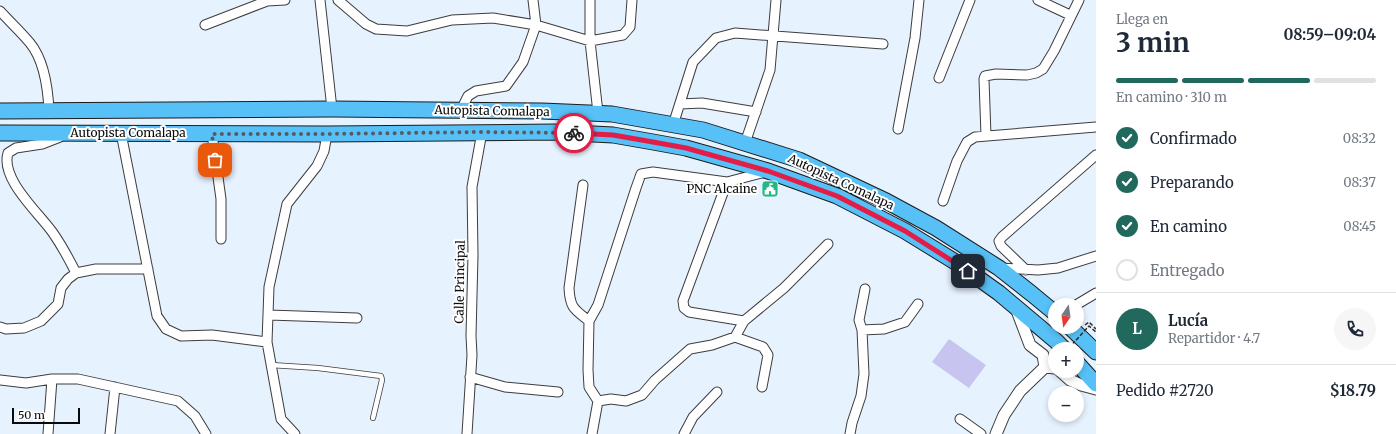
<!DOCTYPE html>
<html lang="es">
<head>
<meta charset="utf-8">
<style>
	:root { --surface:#fff; --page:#f6f6f7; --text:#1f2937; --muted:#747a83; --line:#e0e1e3; --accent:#21695c }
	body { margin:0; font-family:Merriweather,serif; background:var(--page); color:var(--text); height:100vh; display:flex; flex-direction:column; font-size:15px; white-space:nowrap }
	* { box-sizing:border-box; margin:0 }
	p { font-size:13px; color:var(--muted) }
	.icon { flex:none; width:22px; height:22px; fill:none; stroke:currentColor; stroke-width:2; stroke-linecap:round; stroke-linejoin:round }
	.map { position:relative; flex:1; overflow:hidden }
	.side { display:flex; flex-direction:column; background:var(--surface); width:300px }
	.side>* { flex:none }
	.needle { width:26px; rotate:193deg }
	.tools { position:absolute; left:1048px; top:298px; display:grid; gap:8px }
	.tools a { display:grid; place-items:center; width:36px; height:36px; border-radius:50%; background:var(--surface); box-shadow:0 2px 6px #0003; font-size:20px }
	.scale { position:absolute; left:12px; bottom:10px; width:68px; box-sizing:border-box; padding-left:4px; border:2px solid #0a0a0a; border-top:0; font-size:11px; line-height:14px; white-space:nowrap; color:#0a0a0a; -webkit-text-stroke:3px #fff; paint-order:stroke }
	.pin { position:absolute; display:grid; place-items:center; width:34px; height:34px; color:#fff; margin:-17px; border-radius:8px; box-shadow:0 2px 6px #0006 }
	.courier { position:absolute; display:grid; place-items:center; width:40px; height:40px; margin:-20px; border:3px solid #e11d48; border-radius:50%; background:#fff; color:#222; box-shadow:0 1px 5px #0007 }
	.summary em { font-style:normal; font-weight:700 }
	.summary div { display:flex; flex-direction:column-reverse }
	.summary { display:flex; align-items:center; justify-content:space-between; height:68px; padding:0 20px }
	h1 { font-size:26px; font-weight:700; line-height:30px }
	.bar { display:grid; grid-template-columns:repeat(4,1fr); gap:6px 4px; align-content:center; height:48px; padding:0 20px }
	.bar i { height:5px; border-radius:3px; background:var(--line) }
	.bar .selected { background:var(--accent) }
	.bar p { grid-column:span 4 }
	.line { display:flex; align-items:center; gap:10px; padding:0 20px; border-top:1px solid var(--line) }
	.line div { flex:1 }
	.round { display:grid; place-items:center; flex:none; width:42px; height:42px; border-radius:21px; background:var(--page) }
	ol { padding:0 20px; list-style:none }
	li { display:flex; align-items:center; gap:12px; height:44px }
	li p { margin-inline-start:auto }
	li .icon { padding:4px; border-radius:50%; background:var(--accent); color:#fff; stroke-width:4 }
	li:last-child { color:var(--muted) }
	li i { width:22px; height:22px; border:2px solid var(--line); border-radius:50% }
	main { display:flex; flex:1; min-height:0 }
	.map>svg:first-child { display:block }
	.pitch { fill:#c7c4ef }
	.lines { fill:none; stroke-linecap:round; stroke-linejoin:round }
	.service-casing { stroke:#3d3d3d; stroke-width:6 }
	.minor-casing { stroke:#3d3d3d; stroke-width:11 }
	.tertiary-casing { stroke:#3d3d3d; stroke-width:13 }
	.trunk-casing { stroke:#1b1b1b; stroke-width:17 }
	.path { stroke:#2c2c2c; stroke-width:1.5; stroke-dasharray:4 2; stroke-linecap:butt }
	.service { stroke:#fff; stroke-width:4.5 }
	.minor { stroke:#fff; stroke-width:9 }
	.tertiary { stroke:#fff; stroke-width:11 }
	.trunk { stroke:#57c0f6; stroke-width:15 }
	.path-bridge { stroke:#2c2c2c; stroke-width:1.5; stroke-dasharray:4 2; stroke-linecap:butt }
	.done { stroke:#575b60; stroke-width:4; stroke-dasharray:0 7.2 }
	.route { stroke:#e11d48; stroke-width:5 }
	.labels { text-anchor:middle; stroke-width:4; stroke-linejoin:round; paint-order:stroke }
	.street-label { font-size:12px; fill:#0a0a0a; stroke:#fff }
	.poi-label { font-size:12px; fill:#0a0a0a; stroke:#fff; text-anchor:end }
</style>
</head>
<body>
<main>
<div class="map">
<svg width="1096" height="434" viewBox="0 0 1096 434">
	<rect width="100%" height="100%" fill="#e7f2ff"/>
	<path class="pitch" d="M949,339l37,26 -17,23 -37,-26z"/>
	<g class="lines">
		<g class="service-casing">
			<path id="service" d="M271,365l47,3 63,8 1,4 -9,38"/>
		</g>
		<g class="minor-casing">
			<path id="minor" d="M320,0l12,109
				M338,0l28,24 10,5 31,2 45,-11 41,-2 43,7 54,16 33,-6 7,-8 2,-27
				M590,0v41l8,72
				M1038,0l32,15
				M0,11c10,11 21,21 30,32 14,17 18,46 19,68
				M205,25l62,-24 18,-1
				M939,78l31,-78
				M680,104l22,-1 54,9
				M461,110l7,-14 8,-5 30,-5 17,-24 13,-37 -3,-25
				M673,125l20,-63 23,-24 19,-5 148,11
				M898,129l17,-91 4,-38
				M121,133l36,183 9,13 15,7 31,-1 55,7
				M212,134l9,65v40
				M986,136l-2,-57 1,-3 11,-2 31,1 9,-2 7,-4 11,-18 25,-51
				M60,137l-18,7 -26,4 -8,5c-8,26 31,60 45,80 9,13 16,26 23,40
				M745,143l25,-73 6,-70
				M583,185l-14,103c1,20 5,21 20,33
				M943,201l14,-40 10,-19 8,-5 121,-10
				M1000,268l38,2 20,-2 38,-12
				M1026,270l-25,-24 -2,-5 3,-4 94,-82
				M1076,305l20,-12
				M269,315l88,3
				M744,321l-55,-9 -5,-4 -1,-7 44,-119 38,-10
				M0,327l6,2 18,-1 17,-7 17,-17 3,-16 7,-9 8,-6 20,-4h52
				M862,330l22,-1 21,-7 13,-18
				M735,337l28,10 5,8 -6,32
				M470,377l35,10 53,5
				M0,380l26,3 26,-4h26l100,22 17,15 11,18
				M598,401l-9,-14 -1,-17 1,-49 9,-16 38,-117 5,-14 12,-2 74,10
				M960,419l21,15
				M48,434l4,-55
				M110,434l5,-47
				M295,434l-14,-15 -14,-77 2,-55 18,-83 30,-38 7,-15 3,-17
				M467,434l5,-79 -1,-19 2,-81 -1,-68 10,-55
				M592,434l6,-33 13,-2 15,2 16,-6 13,-15 35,-31 22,-4 23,-8 9,-16 40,-33 44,-44
				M684,434l9,-17 24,-25
				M850,434l2,-11 9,-27 3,-22 -2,-44 -3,-10 6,-31"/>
		</g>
		<g class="tertiary-casing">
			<path id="tertiary" d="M1016,308l14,37 13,10 2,12
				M1060,371l10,9 11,5 15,4
				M996,434l8,-19 16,-24 25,-24 10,1"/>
		</g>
		<g class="trunk-casing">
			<path id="trunk" d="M0,111l332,-2 210,2 70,3 91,16 96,30 87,41 50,27 63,40 33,26 23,19
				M0,133l327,1 227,-2 59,3 40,7 33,6 82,23 69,25 68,35 52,32 42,30 57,48 8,8
				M1070,327l26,25
				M1077,363l19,21"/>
		</g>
		<path class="path" d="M1085,325l4,-3 7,7
			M1088,327l1,-1 7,6"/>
		<use href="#service" class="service"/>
		<use href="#minor" class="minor"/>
		<use href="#tertiary" class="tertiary"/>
		<use href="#trunk" class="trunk"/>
		<path class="path-bridge" d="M1068,349l20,-22"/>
	</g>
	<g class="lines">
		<path class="done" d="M215,160l-3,-26h115l155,-2 92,1"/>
		<path class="route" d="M574,133l39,2 40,7 33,6 82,23 69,25 68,35 63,40"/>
	</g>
	<defs>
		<g id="civic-square" transform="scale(0.9)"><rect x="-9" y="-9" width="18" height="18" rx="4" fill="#24b789" stroke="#fff"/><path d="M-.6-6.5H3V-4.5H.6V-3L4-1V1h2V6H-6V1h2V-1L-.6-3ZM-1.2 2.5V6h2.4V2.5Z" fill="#fff"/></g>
	</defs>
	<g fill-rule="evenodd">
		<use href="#civic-square" x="770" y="189"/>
	</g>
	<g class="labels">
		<g class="street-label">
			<text transform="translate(492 111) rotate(1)" y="4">Autopista Comalapa</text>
			<text x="128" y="137">Autopista Comalapa</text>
			<text transform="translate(841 182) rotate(25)" y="4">Autopista Comalapa</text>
			<text transform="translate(460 282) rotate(-89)" y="4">Calle Principal</text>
		</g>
		<g class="poi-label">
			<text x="757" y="193">PNC Alcaine</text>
		</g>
	</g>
</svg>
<div class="tools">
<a><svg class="needle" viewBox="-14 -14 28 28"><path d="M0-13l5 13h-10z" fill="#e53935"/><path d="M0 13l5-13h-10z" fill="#747a83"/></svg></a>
<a>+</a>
<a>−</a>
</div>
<div class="scale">50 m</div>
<div class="pin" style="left:215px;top:160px;background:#ea580c"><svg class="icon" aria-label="bag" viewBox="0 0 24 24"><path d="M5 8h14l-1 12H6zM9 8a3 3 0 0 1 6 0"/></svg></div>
<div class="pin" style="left:968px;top:271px;background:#1f2937"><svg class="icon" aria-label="home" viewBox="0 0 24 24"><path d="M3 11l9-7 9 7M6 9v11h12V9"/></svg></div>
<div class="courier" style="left:574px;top:133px"><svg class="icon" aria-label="bike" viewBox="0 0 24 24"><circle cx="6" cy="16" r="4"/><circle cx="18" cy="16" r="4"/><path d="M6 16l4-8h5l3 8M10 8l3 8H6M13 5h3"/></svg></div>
</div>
<section class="side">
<div class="summary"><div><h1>3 min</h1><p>Llega en</p></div><em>08:59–09:04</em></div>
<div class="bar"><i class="selected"></i><i class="selected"></i><i class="selected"></i><i></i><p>En camino · 310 m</p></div>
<ol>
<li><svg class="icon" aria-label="check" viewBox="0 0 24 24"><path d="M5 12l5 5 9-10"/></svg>Confirmado<p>08:32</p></li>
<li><svg class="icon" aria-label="check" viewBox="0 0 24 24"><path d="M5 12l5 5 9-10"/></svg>Preparando<p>08:37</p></li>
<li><svg class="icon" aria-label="check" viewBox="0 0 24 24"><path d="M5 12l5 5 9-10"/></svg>En camino<p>08:45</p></li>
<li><i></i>Entregado</li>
</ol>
<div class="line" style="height:72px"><b class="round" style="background:var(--accent);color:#fff">L</b><div><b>Lucía</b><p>Repartidor · 4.7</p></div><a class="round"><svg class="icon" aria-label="phone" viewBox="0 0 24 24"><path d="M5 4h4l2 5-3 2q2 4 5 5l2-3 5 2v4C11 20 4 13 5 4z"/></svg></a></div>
<div class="line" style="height:52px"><div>Pedido #2720</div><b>$18.79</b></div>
</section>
</main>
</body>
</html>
